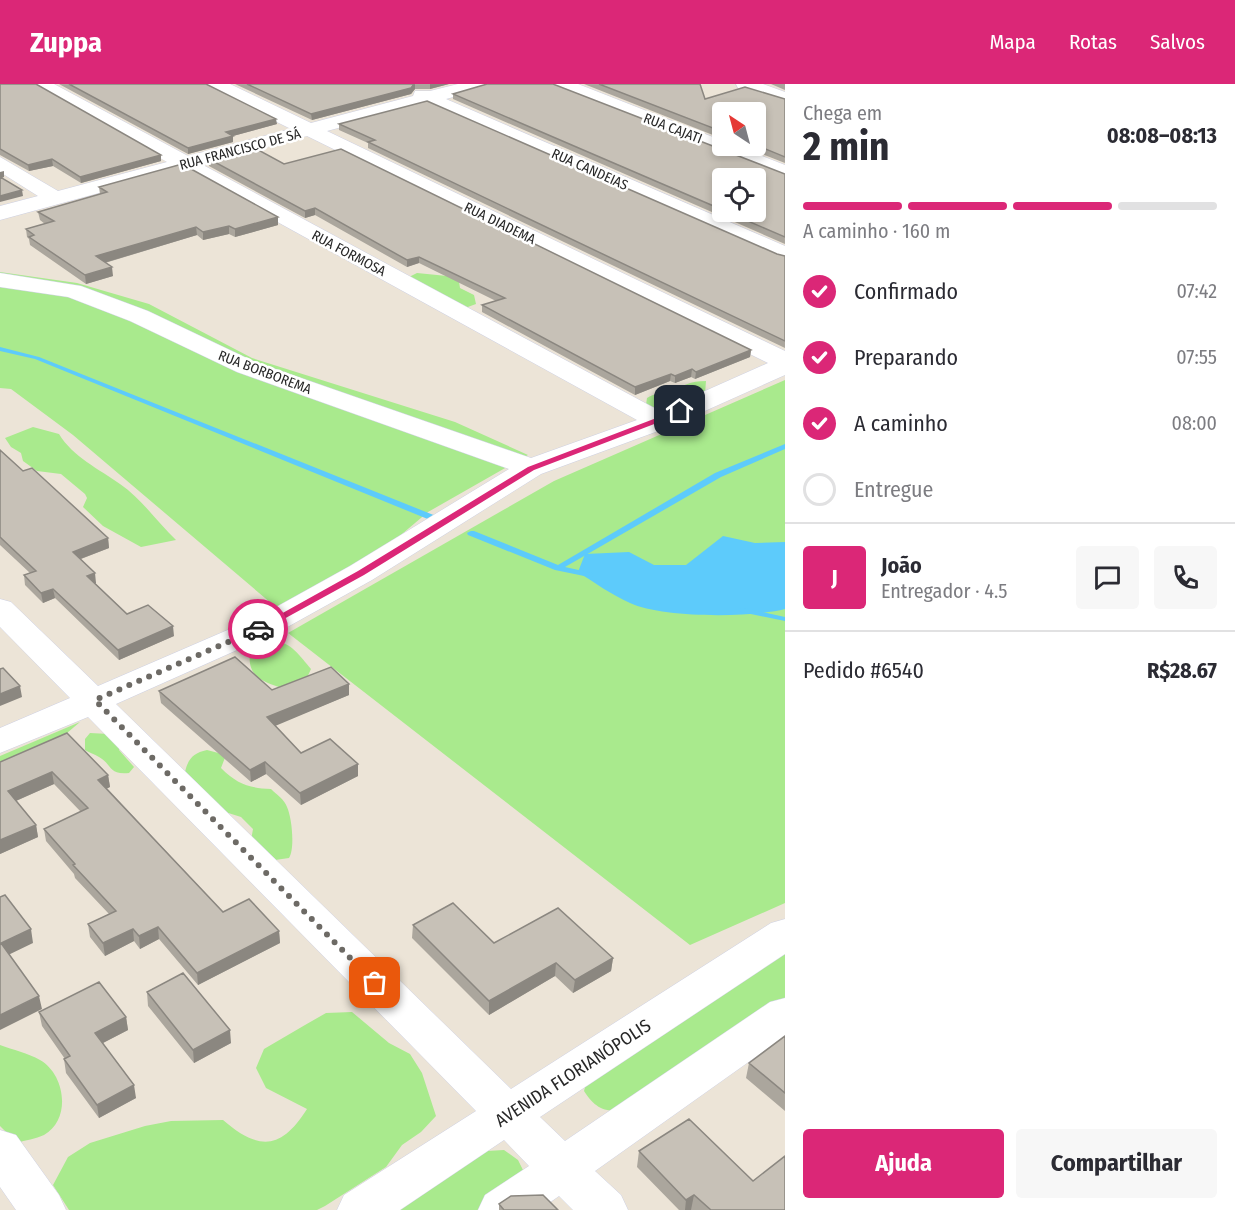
<!DOCTYPE html>
<html lang="pt">
<head>
<meta charset="utf-8">
<style>
	:root { --surface:#fff; --page:#f7f7f7; --text:#2b2b33; --muted:#7c7c81; --line:#e1e1e2; --accent:#db2777 }
	body { margin:0; font-family:"Fira Sans Condensed",sans-serif; background:var(--page); color:var(--text); height:100vh; display:flex; flex-direction:column; font-size:22px; white-space:nowrap }
	* { box-sizing:border-box; margin:0 }
	p { font-size:20px; color:var(--muted) }
	.icon { flex:none; width:33px; height:33px; fill:none; stroke:currentColor; stroke-width:2; stroke-linecap:round; stroke-linejoin:round }
	.map { position:relative; flex:1; overflow:hidden }
	.panel { display:flex; flex-direction:column; background:var(--surface); width:450px }
	.panel>* { flex:none }
	.needle { width:39px; rotate:324deg }
	.fabs { position:absolute; left:712px; top:18px; display:grid; gap:12px }
	.fabs a { display:grid; place-items:center; width:54px; height:54px; border-radius:6px; background:var(--surface); box-shadow:0 3px 9px #0003; font-size:30px }
	.pin { position:absolute; display:grid; place-items:center; width:51px; height:51px; color:#fff; margin:-26px; border-radius:12px; box-shadow:0 3px 9px #0006 }
	.courier { position:absolute; display:grid; place-items:center; width:60px; height:60px; margin:-30px; border:4px solid #db2777; border-radius:50%; background:#fff; color:#222; box-shadow:0 2px 8px #0007 }
	.overview em { font-style:normal; font-weight:700 }
	.overview div { display:flex; flex-direction:column-reverse }
	.overview { display:flex; align-items:center; justify-content:space-between; height:102px; padding:0 18px }
	h1 { font-size:39px; font-weight:700; line-height:45px }
	.bar { display:grid; grid-template-columns:repeat(4,1fr); gap:9px 6px; align-content:center; height:72px; padding:0 18px }
	.bar i { height:8px; border-radius:4px; background:var(--line) }
	.bar .selected { background:var(--accent) }
	.bar p { grid-column:span 4 }
	.line { display:flex; align-items:center; gap:15px; padding:0 18px; border-top:2px solid var(--line) }
	.line div { flex:1 }
	.round { display:grid; place-items:center; flex:none; width:63px; height:63px; border-radius:6px; background:var(--page) }
	ol { padding:0 18px; list-style:none }
	li { display:flex; align-items:center; gap:18px; height:66px }
	li p { margin-inline-start:auto }
	li .icon { padding:6px; border-radius:50%; background:var(--accent); color:#fff; stroke-width:4 }
	li:last-child { color:var(--muted) }
	li i { width:33px; height:33px; border:3px solid var(--line); border-radius:50% }
	.action { display:flex; gap:12px; margin-top:auto; padding:12px 18px }
	.action a { flex:1; height:69px; border-radius:6px; background:var(--accent); color:#fff; font-size:24px; font-weight:700; line-height:69px; text-align:center }
	.action a+a { background:var(--page); color:var(--text) }
	header { display:flex; align-items:center; gap:36px; box-sizing:border-box; height:84px; padding:0 30px; background:var(--accent); color:#fff }
	header strong { font-size:28px }
	nav { display:flex; gap:33px; margin-inline-start:auto; font-size:21px }
	main { display:flex; flex:1; min-height:0 }
	.map>svg:first-child { display:block }
	.green { fill:#a9ea8d }
	.water { fill:#5dcbfb }
	.lines { fill:none; stroke-linecap:round; stroke-linejoin:round }
	.stream { fill:#5dcbfb; fill-rule:evenodd }
	.minor-casing { stroke:#cdd0e3; stroke-width:1 }
	.minor { fill:#fff; fill-rule:evenodd }
	.wall { fill:#aba69d; fill-rule:evenodd }
	.shaded-wall { fill:#8b8780 }
	.building { fill:#c7c1b7; stroke:#8b8780; stroke-width:1.5 }
	.route { fill:#db2777 }
	.done { stroke:#6d6a65; stroke-width:6; stroke-dasharray:0 10.8 }
	.labels { text-anchor:middle; stroke-width:5; stroke-linejoin:round; paint-order:stroke }
	.far-street-label { font-size:14px; fill:#282828; stroke:#fff }
	.near-street-label { font-size:18px; fill:#282828; stroke:#fff }
</style>
</head>
<body>
<header>
<strong>Zuppa</strong>
<nav><a>Mapa</a><a>Rotas</a><a>Salvos</a></nav>
</header>
<main>
<div class="map">
<svg width="785" height="1126" viewBox="0 0 785 1126">
	<rect width="100%" height="100%" fill="#ece4d7"/>
	<path class="green" d="M0,188l77,11 72,21 103,54 203,64 73,33 -100,57 -46,39 -104,58 -205,-174 -62,-46 -11,-1z
		M417,189l30,3 12,6 1,6 14,7 2,9 -11,4 -56,-31z
		M785,296v523l-95,42 -402,-312 266,-152z
		M706,297l-1,13c-18,8 -39,22 -59,11l1,-7c7,-5 14,-4 22,-7 14,-5 21,-10 37,-10z
		M33,343l26,7c14,23 40,35 61,50 22,15 37,38 56,56l-35,7 -38,-21 -20,-19 4,-9 -2,-4 -24,-20 -24,-3 -14,-10 -2,-8 -10,-6 -6,-9z
		M274,557c17,1 26,15 37,28l-5,11 -24,8c-21,-7 -35,-12 -32,-36l13,-9z
		M80,638l-13,11 -67,30v-7z
		M90,649l19,1 10,9v7l15,17 -5,6c-21,2 -16,-8 -30,-16 -5,-3 -9,-4 -14,-7v-11z
		M207,666l19,5 -5,13c16,16 28,20 50,21 5,5 14,11 16,18 5,11 8,42 2,51l-21,3 -18,-15 3,-17 -12,-12 -19,-6 -37,-39c3,-13 8,-19 22,-22z
		M785,866v48l-166,113c-18,0 -25,-5 -35,-20l3,-11z
		M352,928l37,31 21,11 12,19 14,43 -15,16 -19,13 -16,22 -61,39 -8,4h-248l-16,-25 15,-28 22,-14 55,-17 26,-5 52,-1c36,31 58,30 84,-11l-41,-21 -10,-20 8,-19 41,-24 21,-12z
		M0,961c13,5 28,8 40,15 25,14 32,59 4,75 -8,4 -19,5 -27,8l-17,-17z
		M504,1066l14,10 7,14 -44,36h-82l88,-59z"/>
	<path class="water" d="M723,452l32,7 30,-1v67c-35,9 -123,9 -155,-6 -18,-8 -35,-20 -52,-31l7,-18 44,-2 25,13h32z"/>
	<g class="lines">
		<path class="stream" d="M0,263l39,10 402,161 1,2 -1,2h-6l-400,-163 -35,-8z
			M785,360v5l-64,28 -156,90 27,6 1,2 -1,2h-3l-34,-7 -87,-35 -1,-2 4,-2h3l84,34 157,-92z
			M741,524h3l41,9v4l-44,-9 -1,-2z"/>
		<g class="minor-casing">
			<path id="minor" d="M31,0h23l134,72 103,-27 -83,-41 -2,-4h24l81,39 102,-27 2,-5h15l28,-7h30l-2,4 -40,11 339,147v15l-8,-2 -350,-155 -100,27 458,220v24l-116,52 -128,47 -169,106 -90,50 -166,74 395,385 260,-166 14,-4v35l-245,163 25,24 205,-139 15,-4v38l-190,135 26,24 7,15h-55l-14,-14 -20,14h-61l7,-15 44,-29 -25,-26 -104,70h-63l7,-15 132,-84 -388,-394 -88,36v-25l70,-30 -70,-71v-28l11,3 87,84 162,-70 90,-50 159,-97 -272,-97 -107,-51 -62,-24 -68,-10v-14l81,13 67,25 107,51 276,96 106,-38 -454,-250 -183,50v-14l38,-10 -38,-24v-15l58,34 109,-29zM307,52l461,227 -108,48 -457,-246z
				M552,0h26l145,57v5h13l49,19v13l-231,-90z
				M736,0h27l22,8v12l-47,-16z
				M0,1046l16,5 43,60 7,15h-50l-16,-23z"/>
		</g>
		<use href="#minor" class="minor"/>
	</g>
	<path class="wall" d="M0,0l161,77 -80,22 -28,-17 -24,5 -29,-16z
		M59,0h147l71,40 -44,12v6l-45,12z
		M235,0h214l-19,5h-15l-4,5 -99,26z
		M584,0h116l5,15h80v64l-44,-17h15l-33,-34v27z
		M771,0h14v6z
		M453,10l332,80v70l-332,-145zM723,94l33,34h-33z
		M339,40l438,130 8,2v92l-417,-200v-5l-29,-13z
		M209,75l75,5 467,186 -1,7 -55,22 -4,-2 -16,6 -5,-2 -35,14 -153,-83v-7l14,-4 -77,-38 -12,4 -92,-52 -10,3 -96,-52z
		M99,103l179,30v8l-43,12 -6,-3 -26,6 -6,-5 -92,28 8,13 -27,8 -56,-39 -1,-6 -2,-2 -1,-8 19,-5 -5,-4 -2,-8 62,-18z
		M0,366l23,21 85,67 1,10 -28,11 15,24h-1l32,31 47,22 -55,24 -64,-62 -12,5 -18,-18 -1,-10 6,-2 -30,-28z
		M349,600v11l-74,30 26,28 57,23 -57,29 -35,-31 -15,8 -90,-79 -2,-12 113,-1z
		M0,678l108,13 2,12 -3,1 116,124 56,19 1,12 -82,42 -39,-46 -19,10 -6,-8 -29,15 -15,-19 -2,-13 21,-10 -34,-36 -1,-4 -28,-33 -2,-12 37,-17 -27,-28 -38,17 20,24 2,12 -38,17z
		M413,841l81,18 119,15 -2,13 -38,22 -18,-17 -66,39 -77,-77z
		M147,908l84,51 -37,20 -46,-57z
		M39,928l87,5 2,13 -25,13 33,55 -37,20 -33,-45 -2,-14h1l-23,-33z
		M785,952v75l-39,-33 3,-15z
		M639,1067l114,30 32,29h-106l-42,-43z
		M499,1120l59,6h-59z"/>
	<path class="shaded-wall" d="M415,0v5l-4,5 -99,26 -1,-6z
		M430,0h19l-19,5z
		M276,35l1,5 -44,12v6l-45,12v-6l38,-16z
		M161,71v6l-80,22 -1,-6z
		M52,75l1,7 -24,5 -1,-6z
		M4,87v6l-4,2v-7z
		M22,106l1,6 -23,6v-6z
		M315,124v7l-10,3v-7z
		M278,133v8l-43,12v-8z
		M229,142v8l-26,6v-8z
		M196,143l1,8 -100,30 -1,-9z
		M419,173v6l-12,4v-7z
		M112,183l1,9 -27,8 -1,-9z
		M751,266l-1,7 -55,22 1,-7z
		M692,285l-1,8 -16,6v-7z
		M671,290l-1,7 -35,14v-8z
		M108,454l1,10 -34,13 -2,-9z
		M95,489l1,10 -7,3 -2,-10z
		M53,505l2,9 -12,5 -2,-10z
		M173,542l1,10 -55,24 -1,-10z
		M349,600v11l-81,34 -1,-12z
		M20,602l2,11 -22,9v-12z
		M265,678l1,12 -15,8 -1,-12z
		M358,680v12l-57,29 -1,-12z
		M52,688l2,12 -43,19 -3,-12z
		M108,691l2,12 -10,5 -2,-12z
		M36,741l2,12 -38,17v-14z
		M158,843l1,12 -19,10 -1,-13z
		M31,845l2,14 -29,14 -3,-14z
		M133,845l1,12 -29,15 -2,-13z
		M279,847l1,12 -82,42 -1,-12z
		M613,874l-2,13 -38,22 2,-13z
		M556,879l-1,13 -66,39v-14z
		M39,912l3,13 -42,21v-15z
		M126,933l2,13 -31,16 -2,-13z
		M230,946l1,13 -37,20 -1,-13z
		M134,1001l2,13 -37,20 -2,-13z
		M694,1111l-3,15h-6l1,-10z"/>
	<path class="building" d="M0,0h36l125,71 -81,22 -28,-18 -24,6 -28,-16z
		M69,0h137l70,35 -50,13 7,4 -45,12z
		M247,0h167l-3,4 -100,26z
		M487,0h66l232,90v63l-58,-25h29v-34h-33v32l-270,-116z
		M599,0h101l5,15 40,-12 40,12v58l-29,-12v-33h-33v20z
		M427,17l350,153 8,2v85l-417,-199 7,-2 -36,-16z
		M253,63l31,17 57,-15 410,201 -55,22 -4,-3 -17,7 -4,-2 -36,13 -153,-82 23,-7 -86,-41 -12,3 -92,-52 -10,3 -96,-52z
		M182,80l96,53 -43,12 -6,-3 -26,6 -7,-5 -100,29 16,11 -27,8 -56,-38 5,-2 -8,-6 28,-8 -16,-9 69,-20 -8,-5z
		M0,93l22,13 -22,6z
		M0,366l23,21 9,-3 76,70 -35,14 22,21 -8,3 40,38 21,-9 25,21 -55,24 -65,-61 -12,4 -17,-18 12,-4 -36,-34z
		M235,573l37,33 59,-23 18,17 -82,33 34,36 29,-14 28,25 -58,29 -35,-31 -15,8 -91,-79z
		M3,584l17,18 -20,8v-25z
		M67,649l41,42 -10,5 125,132 26,-13 30,32 -82,42 -39,-46 -19,9 -6,-7 -30,14 -15,-19 28,-13 -43,-46 2,-1 -31,-35 44,-21 -36,-36 -44,19 28,34 -36,15v-78z
		M5,811l26,34 -30,14 38,53 -39,19v-118z
		M453,819l41,40 64,-35 55,50 -38,22 -19,-17 -67,38 -76,-76z
		M183,889l47,57 -37,20 -46,-58z
		M99,898l27,35 -31,16 39,52 -37,20 -33,-46 6,-3 -31,-44z
		M785,952v57l-36,-30z
		M689,1035l64,62 32,-25v54h-74l-17,-15 -8,5 -47,-49z
		M543,1111l15,15h-54l-5,-6 12,-8z"/>
	<path class="route" d="M680,325l3,4 -149,57 -170,105 -102,56 -8,-2 104,-58 170,-104z"/>
	<g class="lines">
		<path class="done" d="M258,545l-163,71 280,283"/>
	</g>
	<g class="labels">
		<g class="far-street-label">
			<text transform="translate(673 44) rotate(21)" y="5">RUA CAJATI</text>
			<text transform="translate(240 65) rotate(-15)" y="5">RUA FRANCISCO DE SÁ</text>
			<text transform="translate(590 85) rotate(24)" y="5">RUA CANDEIAS</text>
			<text transform="translate(500 139) rotate(26)" y="5">RUA DIADEMA</text>
			<text transform="translate(349 169) rotate(28)" y="5">RUA FORMOSA</text>
			<text transform="translate(265 288) rotate(21)" y="5">RUA BORBOREMA</text>
		</g>
		<g class="near-street-label">
			<text transform="translate(573 989) rotate(-33)" y="6">AVENIDA FLORIANÓPOLIS</text>
		</g>
	</g>
</svg>
<div class="fabs">
<a><svg class="needle" viewBox="-14 -14 28 28"><path d="M0-13l5 13h-10z" fill="#e53935"/><path d="M0 13l5-13h-10z" fill="#7c7c81"/></svg></a>
<a><svg class="icon" aria-label="locate" viewBox="0 0 24 24"><circle cx="12" cy="12" r="6"/><path d="M12 2v4M12 18v4M2 12h4M18 12h4"/></svg></a>
</div>
<div class="pin" style="left:375px;top:899px;background:#ea580c"><svg class="icon" aria-label="bag" viewBox="0 0 24 24"><path d="M5 8h14l-1 12H6zM9 8a3 3 0 0 1 6 0"/></svg></div>
<div class="pin" style="left:680px;top:327px;background:#1f2937"><svg class="icon" aria-label="home" viewBox="0 0 24 24"><path d="M3 11l9-7 9 7M6 9v11h12V9"/></svg></div>
<div class="courier" style="left:258px;top:545px"><svg class="icon" aria-label="car" viewBox="0 0 24 24"><path d="M5 17H2v-5l4-1 3-4h7l3 4 3 1v5h-3M9 17h6M6 11h13"/><circle cx="7" cy="17" r="2"/><circle cx="17" cy="17" r="2"/></svg></div>
</div>
<section class="panel">
<div class="overview"><div><h1>2 min</h1><p>Chega em</p></div><em>08:08–08:13</em></div>
<div class="bar"><i class="selected"></i><i class="selected"></i><i class="selected"></i><i></i><p>A caminho · 160 m</p></div>
<ol>
<li><svg class="icon" aria-label="check" viewBox="0 0 24 24"><path d="M5 12l5 5 9-10"/></svg>Confirmado<p>07:42</p></li>
<li><svg class="icon" aria-label="check" viewBox="0 0 24 24"><path d="M5 12l5 5 9-10"/></svg>Preparando<p>07:55</p></li>
<li><svg class="icon" aria-label="check" viewBox="0 0 24 24"><path d="M5 12l5 5 9-10"/></svg>A caminho<p>08:00</p></li>
<li><i></i>Entregue</li>
</ol>
<div class="line" style="height:108px"><b class="round" style="background:var(--accent);color:#fff">J</b><div><b>João</b><p>Entregador · 4.5</p></div><a class="round"><svg class="icon" aria-label="chat" viewBox="0 0 24 24"><path d="M4 5h16v11H9l-5 4z"/></svg></a><a class="round"><svg class="icon" aria-label="phone" viewBox="0 0 24 24"><path d="M5 4h4l2 5-3 2q2 4 5 5l2-3 5 2v4C11 20 4 13 5 4z"/></svg></a></div>
<div class="line" style="height:78px"><div>Pedido #6540</div><b>R$28.67</b></div>
<div class="action"><a>Ajuda</a><a>Compartilhar</a></div>
</section>
</main>
</body>
</html>
